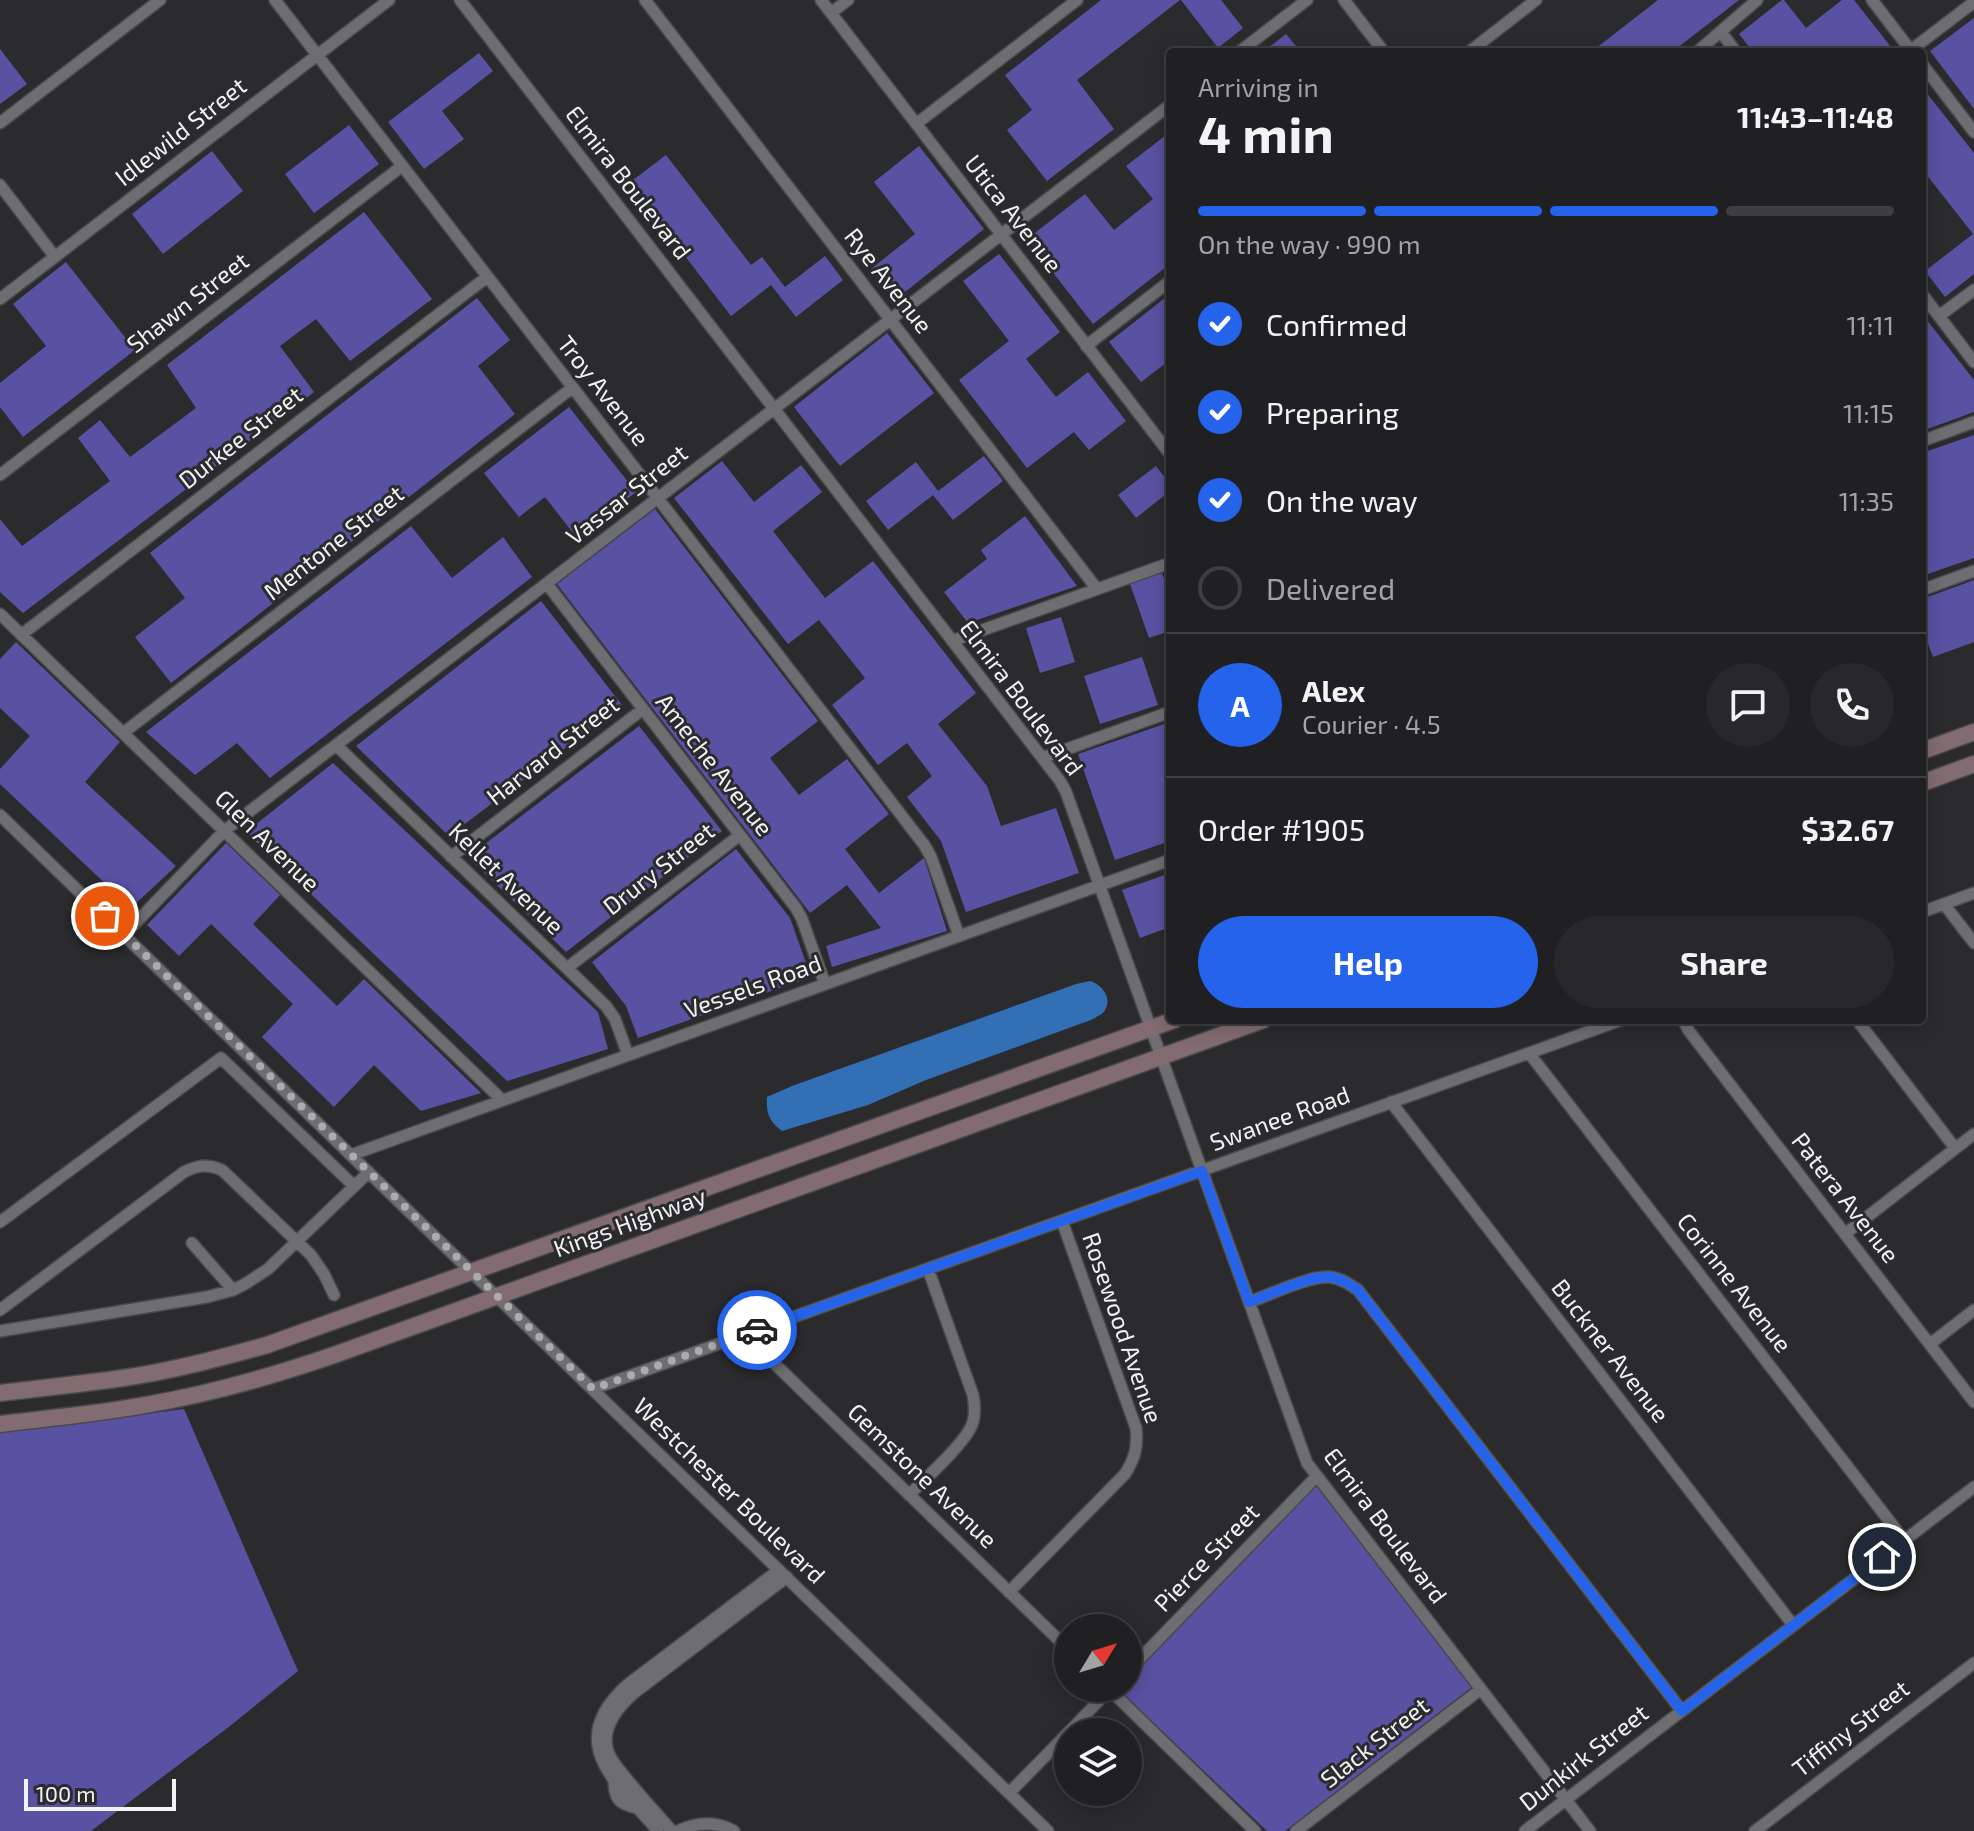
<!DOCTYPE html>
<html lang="en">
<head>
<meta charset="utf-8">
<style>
	:root { --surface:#202022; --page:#28282a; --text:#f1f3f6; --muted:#a2a3a5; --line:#3d3e40; --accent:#2563eb }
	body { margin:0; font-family:"Exo 2",sans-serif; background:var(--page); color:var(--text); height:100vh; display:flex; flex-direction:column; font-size:30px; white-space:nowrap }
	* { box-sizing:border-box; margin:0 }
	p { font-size:26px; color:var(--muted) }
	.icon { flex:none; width:44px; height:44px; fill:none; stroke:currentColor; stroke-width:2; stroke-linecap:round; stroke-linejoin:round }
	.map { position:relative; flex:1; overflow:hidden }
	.sheet { position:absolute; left:1166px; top:48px; width:760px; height:976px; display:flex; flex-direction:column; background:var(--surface); border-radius:8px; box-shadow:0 4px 20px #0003,0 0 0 2px var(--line) }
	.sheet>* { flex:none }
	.needle { width:52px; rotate:52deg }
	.controls { position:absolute; left:1054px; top:1614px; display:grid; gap:16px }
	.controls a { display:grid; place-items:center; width:88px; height:88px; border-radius:50%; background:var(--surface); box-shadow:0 4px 20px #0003,0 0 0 2px var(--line); font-size:40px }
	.scale { position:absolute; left:24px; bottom:20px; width:152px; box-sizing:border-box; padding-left:8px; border:4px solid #f2f2f4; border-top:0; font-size:22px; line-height:28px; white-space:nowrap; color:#f2f2f4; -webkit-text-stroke:6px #2b2b2e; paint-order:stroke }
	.pin { position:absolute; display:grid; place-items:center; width:68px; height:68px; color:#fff; margin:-34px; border:4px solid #fff; border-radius:50%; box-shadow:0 2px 8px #0007 }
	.courier { position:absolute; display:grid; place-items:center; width:80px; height:80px; margin:-40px; border:6px solid #2563eb; border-radius:50%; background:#fff; color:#222; box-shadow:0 2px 10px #0007 }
	.summary em { font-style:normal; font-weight:700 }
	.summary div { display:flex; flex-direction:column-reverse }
	.summary { display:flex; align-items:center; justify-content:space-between; height:136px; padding:0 32px }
	h1 { font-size:52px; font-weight:700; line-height:60px }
	.bar { display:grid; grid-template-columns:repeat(4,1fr); gap:12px 8px; align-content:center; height:96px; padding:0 32px }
	.bar i { height:10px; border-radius:6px; background:var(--line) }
	.bar .selected { background:var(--accent) }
	.bar p { grid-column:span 4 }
	.line { display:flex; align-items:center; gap:20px; padding:0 32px; border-top:2px solid var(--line) }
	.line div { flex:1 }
	.round { display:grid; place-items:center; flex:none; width:84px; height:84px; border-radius:42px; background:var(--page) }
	ol { padding:0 32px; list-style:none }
	li { display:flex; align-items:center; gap:24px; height:88px }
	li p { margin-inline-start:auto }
	li .icon { padding:8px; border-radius:50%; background:var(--accent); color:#fff; stroke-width:4 }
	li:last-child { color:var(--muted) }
	li i { width:44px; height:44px; border:4px solid var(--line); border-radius:50% }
	.primary-button { display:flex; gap:16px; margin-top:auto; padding:16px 32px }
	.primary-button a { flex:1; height:92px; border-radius:48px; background:var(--accent); color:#fff; font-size:32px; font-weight:700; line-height:92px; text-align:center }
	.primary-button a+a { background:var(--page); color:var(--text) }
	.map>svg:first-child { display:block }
	.forest { fill:#5952a3 }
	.water { fill:#326fb4 }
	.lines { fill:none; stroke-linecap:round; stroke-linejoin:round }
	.street-casing { stroke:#49494b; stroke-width:14 }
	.secondary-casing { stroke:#49494b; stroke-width:19 }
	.street { stroke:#6e6e72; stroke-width:11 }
	.secondary { stroke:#836c71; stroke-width:16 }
	.done { stroke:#acacaf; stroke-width:8; stroke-dasharray:0 14.4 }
	.route { stroke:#2563eb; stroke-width:10 }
	.labels { text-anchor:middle; stroke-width:6; stroke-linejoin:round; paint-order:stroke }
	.street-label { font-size:24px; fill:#f2f2f4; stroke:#2b2b2e }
</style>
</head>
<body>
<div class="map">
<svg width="1974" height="1831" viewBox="0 0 1974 1831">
	<rect width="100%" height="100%" fill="#2b2b2e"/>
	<path class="forest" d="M1101,0h79l-103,80 37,49 -67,52 -40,-51 25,-20 -27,-35z
		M1181,0h40l22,28 -25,20z
		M1658,0h81l-67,52h-81z
		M1782,0h2l22,28 36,-28h12l41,52h-142l-14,-18z
		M1974,18v91l-44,-58z
		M1286,34l15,18h-38z
		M0,49l27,35 -27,20z
		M479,53l14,18 -51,40 22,28 -40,30 -36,-47z
		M1922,87l52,66v121l-29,23 -20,-26 48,-37 -51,-65z
		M349,125l30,39 -65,49 -29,-39z
		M1170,132v132l-77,60 -66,-85 58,-45 29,36 39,-31 -27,-33z
		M919,146l65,83 -89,71 -24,-31 44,-35 -41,-52z
		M212,151l31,40 -80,63 -31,-40z
		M666,155l85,110 11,-8 23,30 40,-31 18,24 -47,37 -25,-32 -40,31 -102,-133z
		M364,212l68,87 -82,62 -34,-42 -36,27 34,46 -291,221 -23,-21v-73l22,27 88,-65 -32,-43 22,-18 30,37 66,-49 -29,-43z
		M999,254l61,78 -34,27 30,38 32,-25 38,49 -37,29 -15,-18 -47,36 -68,-88 50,-39 -46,-60z
		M66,262l69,88 -112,87 -23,-30v-24l46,-37 -33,-42z
		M1170,294v66l-29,22 -32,-40z
		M477,298l33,42 -32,26 37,48 -344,269 -36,-46 50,-39 -35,-45z
		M1922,314l52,66v32l-52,19z
		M887,333l47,60 -94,73 -46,-59z
		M569,407l67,85 -59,46 -32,-41 -26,20 -35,-44z
		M1974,435v123l-52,18v-123z
		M984,456l19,25 -50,39 -20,-25 -45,35 -22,-29 50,-39 22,29z
		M722,461l32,41 47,-37 21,27 -49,39 52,67 48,-37 103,132 -38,31 49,62 14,40 55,-18 23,65 -113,39 -25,-71 -34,-44 25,-21 -25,-33 -29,22 -46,-60 33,-27 -46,-58 -31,24 -114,-146z
		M1156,466l14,18v7l-34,27 -18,-23z
		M655,509l163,212 -48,37 29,37 48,-36 42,55 -44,35 34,44 45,-35 23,73 -115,36 -6,-21 55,-18 -34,-43 -37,28 -253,-329z
		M1025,516l52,70 -109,37 -24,-31 43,-33 -6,-9z
		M411,526l41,52 51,-41 29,40 -262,201 -33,-35 -42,32 -49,-43z
		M1162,573l8,23v35l-21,7 -19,-54z
		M1974,580v62l-41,15 -11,-30v-28z
		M541,601l81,104 -173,131 -93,-90z
		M1061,617l14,45 -35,11 -14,-45z
		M16,642l104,100 -35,40 91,84 -45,42 -131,-124v-15l30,-33 -30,-28v-49z
		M1142,657l16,48 -58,19 -16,-48z
		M1170,722v119l-55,19 -37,-106z
		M639,726l83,105 -156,121 -98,-95z
		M333,763l265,249 10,37 -101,32 -261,-249z
		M226,843l54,52 -27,29 84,82 27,-27 117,114 -60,18 -47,-46 -40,42 -72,-70 31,-33 -82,-80 -32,32 -32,-31z
		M736,849l54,69 21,59 -173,61 -12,-32 -34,-44z
		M1170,873v54l-30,11 -18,-48z
		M184,1409l114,262 -68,55 -139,105h-91v-398z
		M1317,1483l155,204 -187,144h-18l-149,-142 10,-1v-10z"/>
	<path class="water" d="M1090,981c13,4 24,18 13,32 -1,1 -10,6 -12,7l-165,60 -58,25 -86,26c-13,-10 -16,-17 -15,-34l25,-11 284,-102z"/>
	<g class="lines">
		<g class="street-casing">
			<path id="street" d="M275,0l650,846 6,11 28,79
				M460,0l600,781 6,11 241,671 283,368
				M645,0l452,589
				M821,0l349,454
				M1344,0l40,52
				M1872,0l40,52
				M831,13l17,-13
				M1721,32l15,20
				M1911,50l63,-48
				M1239,52l68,-52
				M1469,52l67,-52
				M1697,52l60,-52
				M1922,64l52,68
				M0,123l160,-123
				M916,124l161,-124
				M0,185l55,72
				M1922,294l52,68
				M0,299l389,-299
				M1939,316l35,-26
				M1086,346l84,-65
				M1922,441l52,-19
				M0,475l402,-309
				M547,584l249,324 6,11 23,65
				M1922,590l52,-19
				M0,614l502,486
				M21,635l466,-358
				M952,641l218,-78
				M123,733l449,-345
				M336,745l270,261 9,13 13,36
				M1042,758l128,-46
				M0,815l1048,1016
				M451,857l192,-148
				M1944,904l30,39
				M1922,912l52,-19
				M124,935l100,-104 946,-726
				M567,968l173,-133
				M1683,1020l6,11 285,371
				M1857,1020l98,128
				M1529,1053l375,487
				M1391,1102l402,523
				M351,1155l819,-295
				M0,1222l221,-164 133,128
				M1845,1234l129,-100
				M192,1243l41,47
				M1249,1302c21,-7 59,-26 80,-25 11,1 20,7 29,13l324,421
				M0,1310l184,-138c14,-7 23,-8 38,-2l89,85 13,19 10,21
				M0,1331l207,-34 26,-7 12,-6 23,-15 101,-97
				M745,1335l323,314
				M1930,1344l44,-34
				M593,1389l1028,-369
				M909,1495c16,-16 53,-49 62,-68 5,-10 4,-21 2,-32l-45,-126
				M1009,1592l116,-118c10,-16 13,-27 11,-46l-74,-207
				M1128,1671l189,-195
				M1108,1688l147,143
				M1069,1732l42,-44
				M614,1779c0,19 4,25 23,29
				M1009,1793l59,-60
				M658,1831c-42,-49 -95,-88 -31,-146l152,-115
				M672,1831c-14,-16 -28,-31 -42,-48 -6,-8 -14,-16 -19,-25 -14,-25 5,-49 23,-65l153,-116
				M678,1831c19,-9 38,-10 56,0
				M1296,1831l185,-142
				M1525,1831l449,-344
				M1755,1831l219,-168"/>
		</g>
		<g class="secondary-casing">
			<path id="secondary" d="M1922,751l52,-19
				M1922,783l52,-19
				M0,1393c41,-5 82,-9 123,-15 49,-7 97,-20 144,-33l907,-325
				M0,1424c48,-6 97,-10 145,-19 65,-11 128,-29 189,-50l929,-335"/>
		</g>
		<use href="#street" class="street"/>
		<use href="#secondary" class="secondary"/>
	</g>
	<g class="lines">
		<path class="done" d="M105,916l488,473 164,-59"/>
		<path class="route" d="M757,1330l445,-159 47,131c21,-7 59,-26 80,-25 11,1 20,7 29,13l324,421 200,-154"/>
	</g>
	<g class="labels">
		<g class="street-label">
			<text transform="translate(181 132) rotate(-38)" y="8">Idlewild Street</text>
			<text transform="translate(628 183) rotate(52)" y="8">Elmira Boulevard</text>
			<text transform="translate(1013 214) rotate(52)" y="8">Utica Avenue</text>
			<text transform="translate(888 281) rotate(52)" y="8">Rye Avenue</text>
			<text transform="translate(188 303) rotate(-38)" y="8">Shawn Street</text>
			<text transform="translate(603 391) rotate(52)" y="8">Troy Avenue</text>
			<text transform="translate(241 438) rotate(-38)" y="8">Durkee Street</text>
			<text transform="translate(627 495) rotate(-38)" y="8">Vassar Street</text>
			<text transform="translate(334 543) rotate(-38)" y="8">Mentone Street</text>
			<text transform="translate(1021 698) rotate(53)" y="8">Elmira Boulevard</text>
			<text transform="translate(553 751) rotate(-38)" y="8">Harvard Street</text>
			<text transform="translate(714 765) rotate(52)" y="8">Ameche Avenue</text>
			<text transform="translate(267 841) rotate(44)" y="8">Glen Avenue</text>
			<text transform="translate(659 869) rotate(-38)" y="8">Drury Street</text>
			<text transform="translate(506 879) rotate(44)" y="8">Kellet Avenue</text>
			<text transform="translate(753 987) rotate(-20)" y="8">Vessels Road</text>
			<text transform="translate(1280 1119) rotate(-20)" y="8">Swanee Road</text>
			<text transform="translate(1845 1198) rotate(52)" y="8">Patera Avenue</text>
			<text transform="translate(630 1223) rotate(-20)" y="8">Kings Highway</text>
			<text transform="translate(1734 1283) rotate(52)" y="8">Corinne Avenue</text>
			<text transform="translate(1122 1328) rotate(71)" y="8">Rosewood Avenue</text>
			<text transform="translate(1610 1351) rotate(52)" y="8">Buckner Avenue</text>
			<text transform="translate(922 1476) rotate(44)" y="8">Gemstone Avenue</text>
			<text transform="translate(729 1491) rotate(44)" y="8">Westchester Boulevard</text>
			<text transform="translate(1385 1526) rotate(53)" y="8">Elmira Boulevard</text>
			<text transform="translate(1207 1558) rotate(-46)" y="8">Pierce Street</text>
			<text transform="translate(1851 1729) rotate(-38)" y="8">Tiffiny Street</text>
			<text transform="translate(1375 1743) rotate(-38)" y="8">Slack Street</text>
			<text transform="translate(1584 1758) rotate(-38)" y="8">Dunkirk Street</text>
		</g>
	</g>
</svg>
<div class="controls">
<a><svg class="needle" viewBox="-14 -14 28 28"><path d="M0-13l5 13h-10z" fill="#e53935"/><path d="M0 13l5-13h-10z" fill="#a2a3a5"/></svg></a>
<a><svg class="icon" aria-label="layers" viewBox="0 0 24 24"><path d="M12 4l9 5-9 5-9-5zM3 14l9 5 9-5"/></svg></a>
</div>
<div class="scale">100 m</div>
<div class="pin" style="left:105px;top:916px;background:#ea580c"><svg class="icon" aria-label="bag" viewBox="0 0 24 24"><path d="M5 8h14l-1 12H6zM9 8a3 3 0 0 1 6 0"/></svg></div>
<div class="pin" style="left:1882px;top:1557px;background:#1f2937"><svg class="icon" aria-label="home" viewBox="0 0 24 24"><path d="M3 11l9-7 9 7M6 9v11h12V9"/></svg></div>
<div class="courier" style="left:757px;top:1330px"><svg class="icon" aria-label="car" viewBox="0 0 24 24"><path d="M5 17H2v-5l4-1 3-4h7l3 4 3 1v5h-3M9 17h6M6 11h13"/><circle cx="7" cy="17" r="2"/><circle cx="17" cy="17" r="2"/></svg></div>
<section class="sheet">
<div class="summary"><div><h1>4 min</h1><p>Arriving in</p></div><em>11:43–11:48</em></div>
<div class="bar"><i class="selected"></i><i class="selected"></i><i class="selected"></i><i></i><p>On the way · 990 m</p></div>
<ol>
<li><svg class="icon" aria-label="check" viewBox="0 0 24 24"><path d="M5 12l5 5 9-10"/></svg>Confirmed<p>11:11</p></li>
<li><svg class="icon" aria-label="check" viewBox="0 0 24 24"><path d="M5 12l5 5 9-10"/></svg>Preparing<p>11:15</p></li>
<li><svg class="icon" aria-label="check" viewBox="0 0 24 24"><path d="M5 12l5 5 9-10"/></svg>On the way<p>11:35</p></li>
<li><i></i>Delivered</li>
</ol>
<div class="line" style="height:144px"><b class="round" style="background:var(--accent);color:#fff">A</b><div><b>Alex</b><p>Courier · 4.5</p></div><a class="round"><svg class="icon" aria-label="chat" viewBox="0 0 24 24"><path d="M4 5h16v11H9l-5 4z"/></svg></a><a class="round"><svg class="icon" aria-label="phone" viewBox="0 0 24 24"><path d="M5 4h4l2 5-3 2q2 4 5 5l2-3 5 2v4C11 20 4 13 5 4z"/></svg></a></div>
<div class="line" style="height:104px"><div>Order #1905</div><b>$32.67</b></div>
<div class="primary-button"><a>Help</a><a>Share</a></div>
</section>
</div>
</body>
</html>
